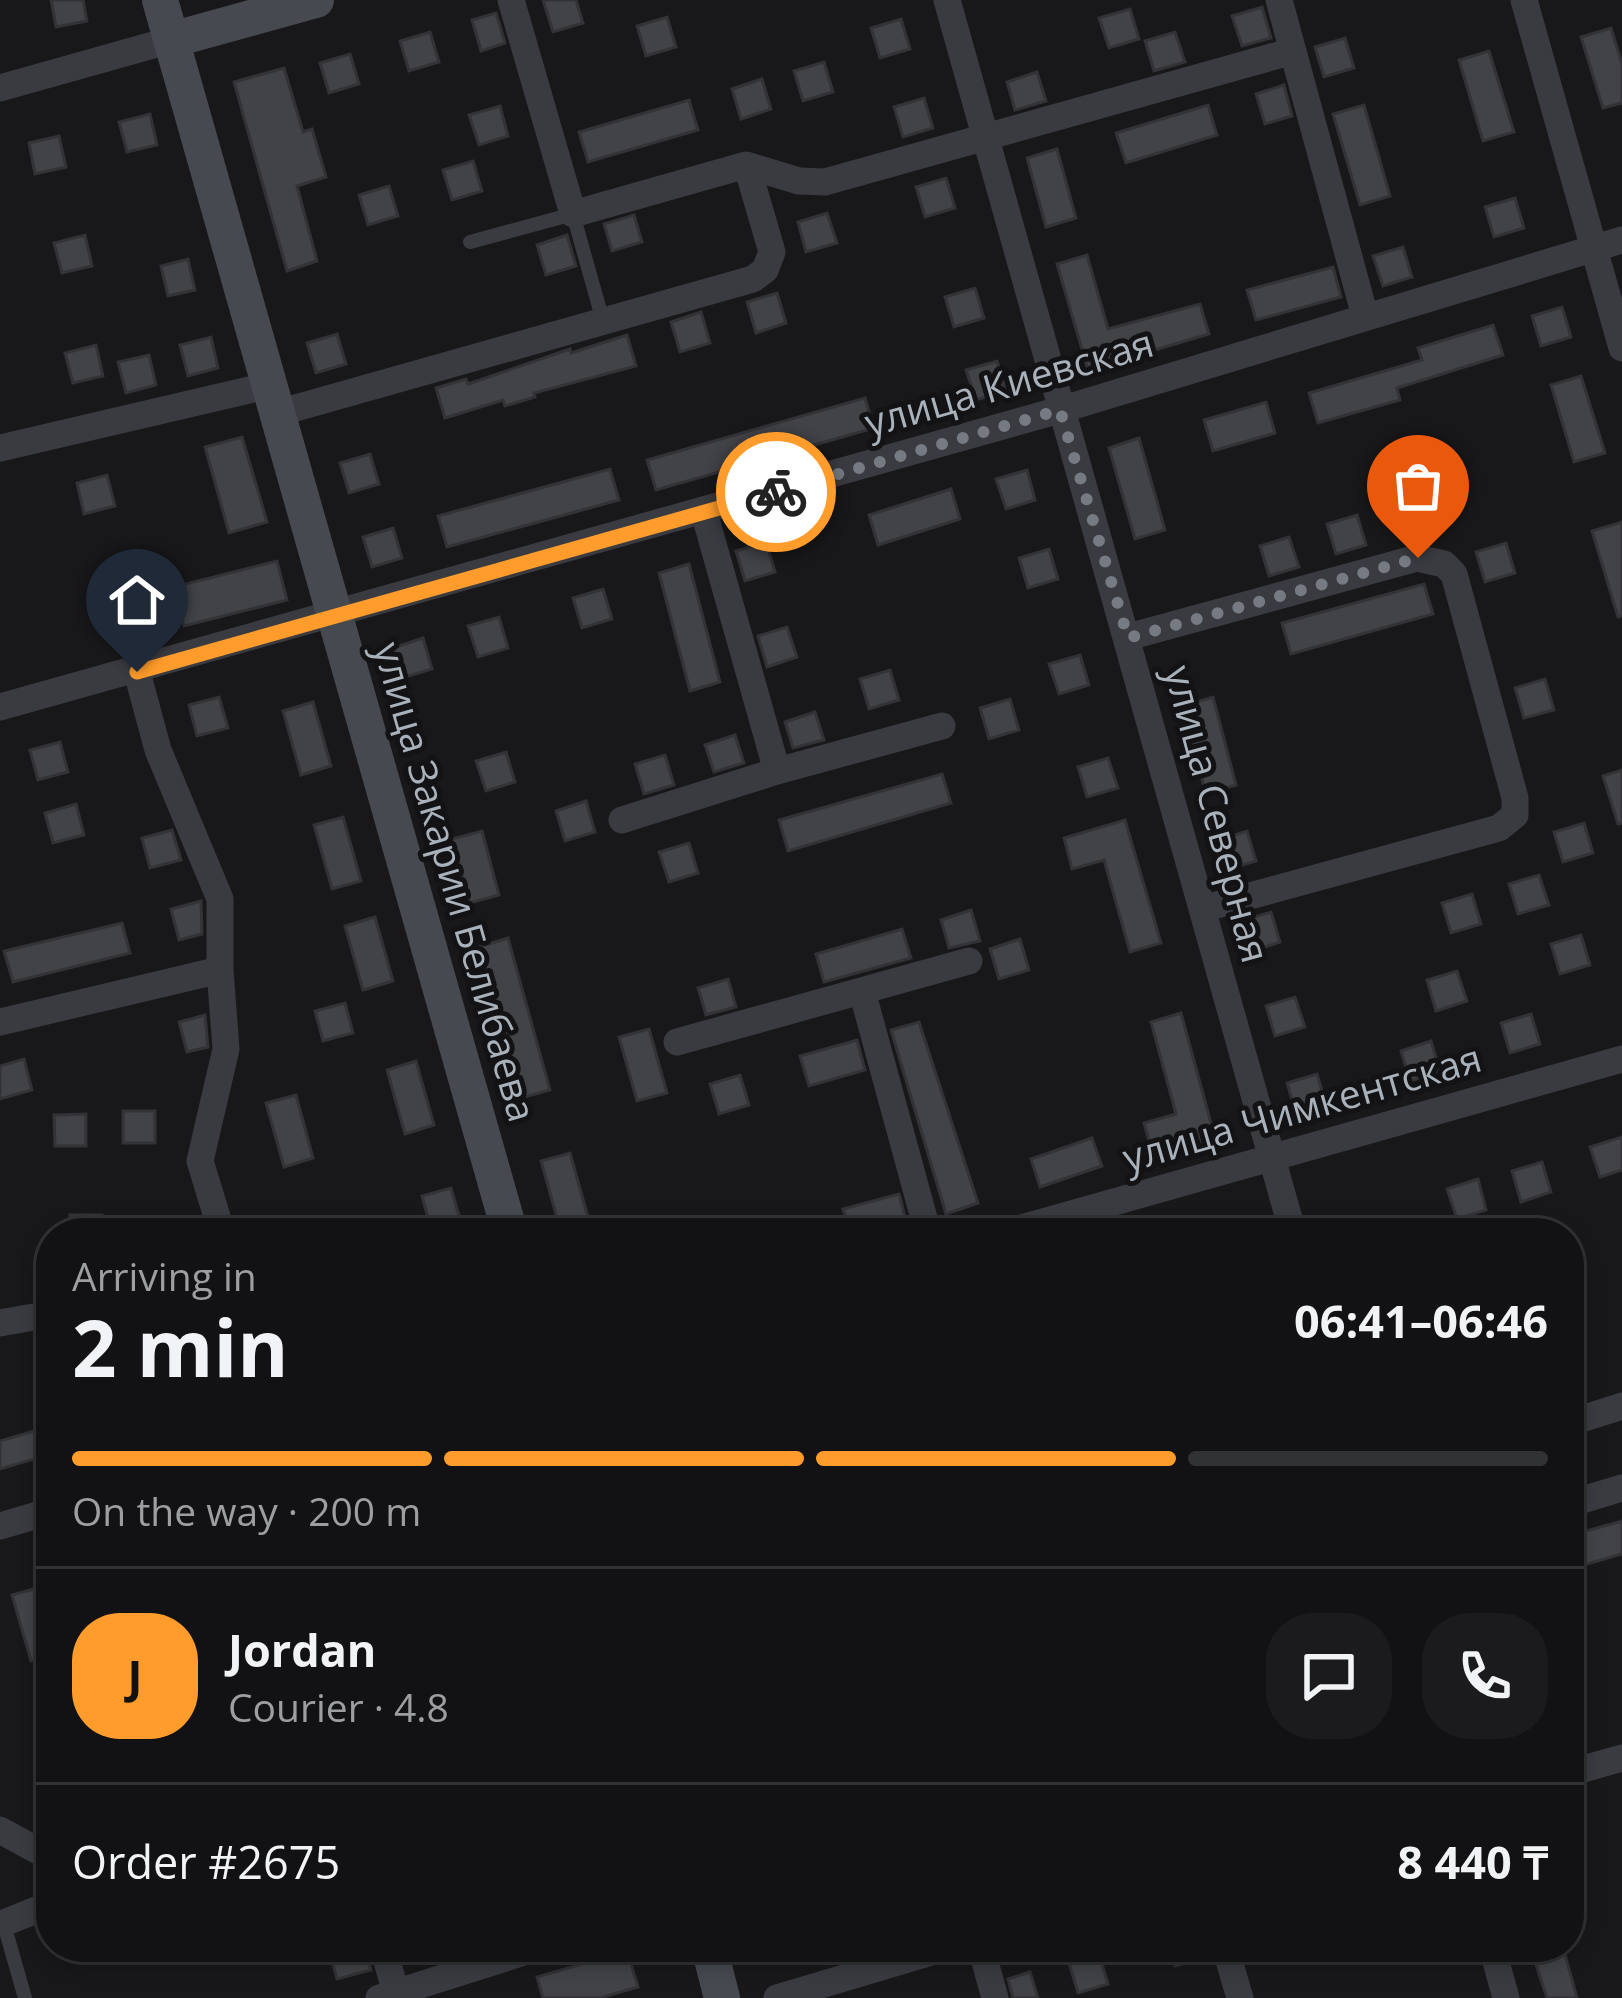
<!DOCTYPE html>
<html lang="en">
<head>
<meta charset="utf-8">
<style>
	:root { --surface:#121214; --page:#1b1b1d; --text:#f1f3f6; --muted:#9c9ea0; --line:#313234; --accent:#ff9c2b }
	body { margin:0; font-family:"Open Sans",sans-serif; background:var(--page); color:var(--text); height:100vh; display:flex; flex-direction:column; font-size:45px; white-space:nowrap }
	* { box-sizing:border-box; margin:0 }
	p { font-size:39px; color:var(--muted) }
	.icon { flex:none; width:66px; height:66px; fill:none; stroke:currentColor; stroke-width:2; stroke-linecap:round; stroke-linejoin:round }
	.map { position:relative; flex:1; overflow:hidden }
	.drawer { position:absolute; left:36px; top:1218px; width:1548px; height:744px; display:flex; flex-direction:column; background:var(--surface); border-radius:48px; box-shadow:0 6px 18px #0003,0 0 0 3px var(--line) }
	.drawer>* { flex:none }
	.pin { position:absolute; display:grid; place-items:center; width:102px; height:102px; color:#fff; margin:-123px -51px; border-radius:50% 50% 50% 0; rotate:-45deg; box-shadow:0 0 12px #0007 }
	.pin .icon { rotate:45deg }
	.courier { position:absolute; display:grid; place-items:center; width:120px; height:120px; margin:-60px; border:9px solid #ff9c2b; border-radius:50%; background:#fff; color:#222; box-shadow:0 3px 15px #0007 }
	.headline em { font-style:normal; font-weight:700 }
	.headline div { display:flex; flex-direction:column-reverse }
	.headline { display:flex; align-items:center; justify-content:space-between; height:204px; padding:0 36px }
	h1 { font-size:78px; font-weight:700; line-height:90px }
	.bar { display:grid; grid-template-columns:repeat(4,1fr); gap:18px 12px; align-content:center; height:144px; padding:0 36px }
	.bar i { height:15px; border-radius:9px; background:var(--line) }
	.bar .on { background:var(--accent) }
	.bar p { grid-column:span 4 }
	.line { display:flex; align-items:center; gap:30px; padding:0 36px; border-top:3px solid var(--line) }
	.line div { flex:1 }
	.round { display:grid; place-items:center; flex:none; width:126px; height:126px; border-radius:48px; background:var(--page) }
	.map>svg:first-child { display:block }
	.building { fill:#424347; stroke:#323237; stroke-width:3 }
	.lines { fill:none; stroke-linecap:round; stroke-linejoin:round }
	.lane { stroke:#393b40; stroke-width:14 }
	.street { stroke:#393b40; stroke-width:27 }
	.secondary { stroke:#464a50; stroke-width:36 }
	.done { stroke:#767b83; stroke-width:12; stroke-dasharray:0 21.6 }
	.route { stroke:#ff9c2b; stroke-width:15 }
	.labels { text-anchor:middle; stroke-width:10; stroke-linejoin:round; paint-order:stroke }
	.street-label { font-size:39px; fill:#a9b1bb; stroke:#131315 }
</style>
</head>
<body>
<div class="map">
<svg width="1622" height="1998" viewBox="0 0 1622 1998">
	<rect width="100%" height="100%" fill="#18181a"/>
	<path class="building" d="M51,0h32l4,21 -31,6z
		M543,0h33l7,23 -30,9z
		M1262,7l9,31 -29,8 -10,-30z
		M1130,9l9,30 -30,9 -10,-30z
		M496,13l9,30 -24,8 -9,-31z
		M667,17l9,30 -30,9 -9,-30z
		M901,19l9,30 -30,9 -9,-30z
		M1611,28l11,36v39l-19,5 -22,-71z
		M430,32l9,30 -30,9 -9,-30z
		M1175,32l10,30 -31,9 -9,-30z
		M1345,38l9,30 -30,9 -9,-30z
		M1489,51l25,81 -31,9 -24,-81z
		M350,54l9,30 -30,9 -9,-30z
		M824,62l9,30 -30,9 -9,-30z
		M284,68l19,64 9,-3 14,48 -29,9 20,75 -30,10 -53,-189z
		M1037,72l9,29 -31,9 -8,-28z
		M762,79l9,30 -30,10 -9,-30z
		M1284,85l8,31 -27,8 -9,-30z
		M924,98l9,30 -30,9 -9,-30z
		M689,100l9,30 -110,32 -9,-30z
		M1208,105l9,30 -91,28 -10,-30z
		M1364,105l26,91 -30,9 -27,-91z
		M500,106l8,30 -29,9 -10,-30z
		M150,114l7,31 -30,7 -8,-30z
		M59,136l7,31 -31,7 -6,-31z
		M1057,149l19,69 -30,9 -19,-69z
		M473,161l9,30 -30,9 -9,-30z
		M946,178l9,30 -30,9 -9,-30z
		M389,186l9,30 -30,9 -9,-30z
		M1515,198l9,30 -30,9 -9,-30z
		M827,213l10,30 -31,9 -8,-30z
		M634,215l8,27 -30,9 -8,-27z
		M85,235l7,31 -30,7 -8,-30z
		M567,235l9,31 -30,9 -9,-30z
		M1403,247l9,30 -29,9 -10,-30z
		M1087,255l21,74 92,-25 9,30 -121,36 -31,-106z
		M188,259l7,31 -27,6 -7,-30z
		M1333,267l8,30 -85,23 -9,-30z
		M975,288l9,30 -30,9 -9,-30z
		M777,293l9,30 -30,10 -9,-31z
		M1562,307l9,30 -30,9 -9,-30z
		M701,312l9,31 -30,9 -9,-30z
		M1493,325l10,30 -106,33 3,12 -82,23 -9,-30 113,-33 -4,-12z
		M337,334l9,30 -30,9 -9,-30z
		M627,335l9,31 -102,27 1,4 -30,9 -2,-6 -58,18 -9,-30 30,-9 2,5 102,-35 1,4z
		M211,337l7,31 -30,8 -8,-31z
		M96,345l7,31 -30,7 -8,-30z
		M149,355l7,30 -30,8 -8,-31z
		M997,361l9,30 -30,9 -10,-30z
		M1581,376l24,77 -31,9 -23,-77z
		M865,398l9,30 -218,62 -9,-30z
		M1266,402l9,31 -62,18 -9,-31z
		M242,437l25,85 -38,11 -24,-86z
		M1139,438l26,92 -30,9 -26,-91z
		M370,454l9,30 -30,9 -9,-30z
		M610,469l9,31 -172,47 -9,-31z
		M1027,470l8,30 -29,9 -10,-30z
		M107,475l8,31 -31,8 -7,-31z
		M951,489l9,30 -82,26 -9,-30z
		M1426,498l9,30 -30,9 -9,-30z
		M1357,515l9,30 -30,9 -9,-30z
		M1622,522v94l-4,1 -26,-86z
		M393,528l9,30 -30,9 -9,-30z
		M1289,537l10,30 -30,9 -9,-30z
		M766,542l9,30 -30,9 -9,-30z
		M1506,543l9,30 -30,9 -9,-30z
		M1049,549l9,30 -30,9 -9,-30z
		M277,561l10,39 -103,26 -10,-39z
		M689,564l31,118 -30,9 -31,-118z
		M1424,584l9,30 -142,40 -9,-31z
		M603,589l9,30 -30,9 -9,-30z
		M499,617l9,31 -30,9 -10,-31z
		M787,627l10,30 -30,10 -9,-31z
		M423,638l9,31 -30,9 -9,-30z
		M1080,655l9,30 -30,9 -10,-30z
		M890,670l9,30 -30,9 -9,-30z
		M1545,679l9,31 -30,8 -9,-30z
		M219,697l9,31 -31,8 -8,-31z
		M1213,697l23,88 -30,9 -24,-88z
		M1010,699l9,31 -30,9 -9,-31z
		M313,702l18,64 -30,9 -18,-64z
		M815,712l9,28 -31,8 -8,-26z
		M735,735l9,28 -30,9 -9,-27z
		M60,742l8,30 -30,8 -8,-30z
		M506,752l9,30 -29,9 -10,-30z
		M665,755l9,30 -30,9 -9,-30z
		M1108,758l10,30 -31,9 -9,-30z
		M1622,770v53l-4,1 -15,-48z
		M942,774l9,29 -163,48 -9,-31z
		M586,801l9,31 -30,9 -9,-30z
		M76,804l8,31 -31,8 -8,-30z
		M343,817l18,64 -29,8 -18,-64z
		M1125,820l36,123 -31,9 -26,-92 -32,9 -8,-31z
		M1584,823l9,30 -30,9 -9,-30z
		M172,830l9,30 -31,8 -8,-30z
		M482,831l17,64 -29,8 -18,-64z
		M1247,831l9,30 -30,9 -9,-30z
		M689,843l9,30 -29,9 -10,-30z
		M1539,875l10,30 -31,9 -9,-30z
		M1472,894l9,30 -30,9 -9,-30z
		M201,901l1,33 -23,6 -8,-31z
		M971,910l9,31 -31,7 -8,-28z
		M1271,912l9,30 -30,10 -9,-31z
		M375,917l18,64 -30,9 -18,-64z
		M122,923l8,30 -117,29 -9,-31z
		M902,929l9,29 -87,24 -8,-28z
		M1581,935l9,30 -30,9 -9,-30z
		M508,938l42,152 -29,8 -42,-151z
		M1020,939l9,31 -30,9 -9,-30z
		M1457,971l10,30 -31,10 -9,-31z
		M728,979l8,28 -30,8 -8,-27z
		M1295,997l10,30 -30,9 -9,-30z
		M345,1003l8,30 -30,8 -8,-30z
		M1181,1013l34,125 -62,17 -9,-32 32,-9 -25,-92z
		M1531,1014l9,30 -30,9 -9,-30z
		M205,1015l3,32 -21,5 -8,-30z
		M919,1022l59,181 -32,11 -55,-184z
		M649,1029l18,64 -30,8 -18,-64z
		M857,1040l8,30 -56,16 -9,-30z
		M1431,1041l9,31 -30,9 -9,-30z
		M24,1059l8,31 -32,9v-33z
		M416,1061l18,64 -29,9 -18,-64z
		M1317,1074l9,30 -30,9 -9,-30z
		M740,1075l9,30 -30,9 -9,-30z
		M296,1095l17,63 -29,9 -18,-64z
		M123,1111h32v32h-32z
		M86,1114v32h-31l-1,-31z
		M1622,1137v33l-22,7 -10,-30z
		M1092,1138l10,28 -62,21 -9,-28z
		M570,1153l18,64 -29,8 -18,-64z
		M1542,1162l9,30 -30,10 -9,-31z
		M1478,1179l8,31 -29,9 -10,-30z
		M451,1188l13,45h-32l-10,-37z
		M899,1194l8,30 -33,9h-24l-7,-24z
		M70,1215h32v18h-32z
		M51,1426v28l-51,15v-28z
		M1622,1521v33l-38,11 -9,-31z
		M51,1584v71l-20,6 -19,-66z
		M328,1947h37l6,23 -34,9z
		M1169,1947h38l2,9 -34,10z
		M1530,1947h33l14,51h-30z
		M627,1951l11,36 -38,11h-57l-6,-21z
		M1099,1954l9,30 -30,9 -9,-30z
		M1030,1972l8,26h-25l-5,-19z"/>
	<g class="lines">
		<path class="lane" d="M470,242l103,-28 30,107
			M3,1921l22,77"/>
		<path class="street" d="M511,0l62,214 173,-49 53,16 26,1 468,-131
			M947,0l346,1233
			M1279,0l86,316
			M1524,0l98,348
			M0,88l171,-48
			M278,413l475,-134 12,-9 7,-18 -25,-86
			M0,448l270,-63
			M704,512l73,259 165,-45
			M1128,637l289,-79 27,6 10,10 61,224v17l-16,13 -297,81
			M137,672l21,78 62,149v71l6,79 -26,112 22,72
			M0,707l1060,-297 562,-170
			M622,820l155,-49
			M862,991l66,242
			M0,1022l220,-52
			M677,1042l292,-81
			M1004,1233l618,-174
			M0,1323l51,-9
			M1569,1423l53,-17
			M1569,1504l53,-16
			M0,1526l51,-15
			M1569,1773l53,-15
			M0,1830l51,28
			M4,1923l47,-19
			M383,1947l13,46
			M981,1947l14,51
			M1225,1947l15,51
			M1492,1947l14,51
			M379,1998l161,-51
			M777,1998l171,-51"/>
		<path class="secondary" d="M160,0l350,1233
			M171,40l145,-40
			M709,1947l13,51"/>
	</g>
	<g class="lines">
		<path class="done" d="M776,492l284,-82 68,228 290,-80"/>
		<path class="route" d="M137,672l639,-180"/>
	</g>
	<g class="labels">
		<g class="street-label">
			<text transform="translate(1009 383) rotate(-16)" y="14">улица Киевская</text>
			<text transform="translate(1217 814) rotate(75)" y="14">улица Северная</text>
			<text transform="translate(455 882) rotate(74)" y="14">улица Закарии Белибаева</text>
			<text transform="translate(1302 1108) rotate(-16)" y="14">улица Чимкентская</text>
		</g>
	</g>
</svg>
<div class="pin" style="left:1418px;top:558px;background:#ea580c"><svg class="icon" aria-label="bag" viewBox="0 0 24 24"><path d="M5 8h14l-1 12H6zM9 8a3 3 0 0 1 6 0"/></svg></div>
<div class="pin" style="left:137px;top:672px;background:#1f2937"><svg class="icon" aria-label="home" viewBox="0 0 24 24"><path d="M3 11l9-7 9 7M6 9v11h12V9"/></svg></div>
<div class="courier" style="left:776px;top:492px"><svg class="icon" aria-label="bike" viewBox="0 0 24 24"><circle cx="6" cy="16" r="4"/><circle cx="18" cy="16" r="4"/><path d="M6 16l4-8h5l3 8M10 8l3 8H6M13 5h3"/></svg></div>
<section class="drawer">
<div class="headline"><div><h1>2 min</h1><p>Arriving in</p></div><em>06:41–06:46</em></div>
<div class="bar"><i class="on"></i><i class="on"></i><i class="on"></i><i></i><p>On the way · 200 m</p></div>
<div class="line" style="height:216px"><b class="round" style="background:var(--accent);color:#111">J</b><div><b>Jordan</b><p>Courier · 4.8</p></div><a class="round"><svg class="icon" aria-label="chat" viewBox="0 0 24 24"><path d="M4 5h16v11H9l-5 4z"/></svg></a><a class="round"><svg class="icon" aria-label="phone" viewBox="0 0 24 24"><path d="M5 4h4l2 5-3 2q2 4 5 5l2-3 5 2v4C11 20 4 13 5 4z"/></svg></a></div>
<div class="line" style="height:156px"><div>Order #2675</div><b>8 440 ₸</b></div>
</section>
</div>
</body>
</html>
